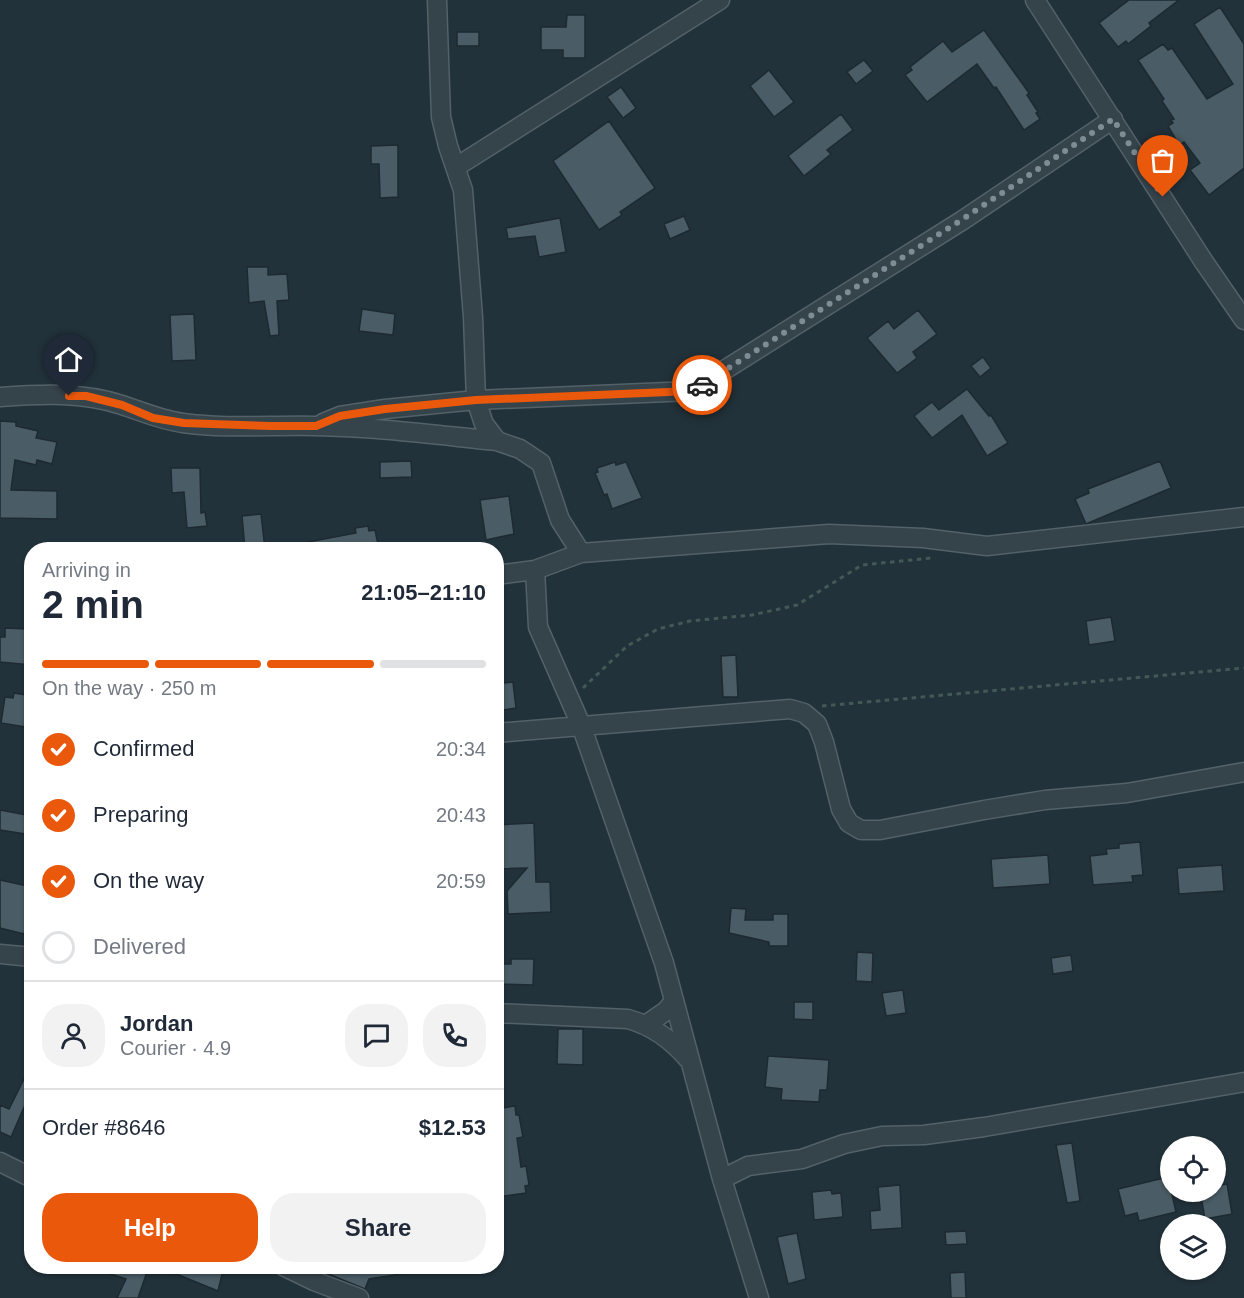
<!DOCTYPE html>
<html lang="en">
<head>
<meta charset="utf-8">
<style>
	:root { --surface:#fff; --page:#f2f2f3; --text:#1f2937; --muted:#747a83; --line:#e0e1e3; --accent:#ea580c }
	body { margin:0; font-family:Arial,sans-serif; background:var(--page); color:var(--text); height:100vh; display:flex; flex-direction:column; font-size:22px; white-space:nowrap }
	* { box-sizing:border-box; margin:0 }
	p { font-size:20px; color:var(--muted) }
	.icon { flex:none; width:33px; height:33px; fill:none; stroke:currentColor; stroke-width:2; stroke-linecap:round; stroke-linejoin:round }
	.map { position:relative; flex:1; overflow:hidden }
	.drawer { position:absolute; left:24px; top:542px; width:480px; height:732px; display:flex; flex-direction:column; background:var(--surface); border-radius:24px; box-shadow:0 2px 4px #0004 }
	.drawer>* { flex:none }
	.tools { position:absolute; left:1160px; top:1136px; display:grid; gap:12px }
	.tools a { display:grid; place-items:center; width:66px; height:66px; border-radius:50%; background:var(--surface); box-shadow:0 2px 4px #0004; font-size:30px }
	.pin { position:absolute; display:grid; place-items:center; width:51px; height:51px; color:#fff; margin:-62px -26px; border-radius:50% 50% 50% 0; rotate:-45deg; box-shadow:0 0 6px #0007 }
	.pin .icon { rotate:45deg }
	.courier { position:absolute; display:grid; place-items:center; width:60px; height:60px; margin:-30px; border:4px solid #ea580c; border-radius:50%; background:#fff; color:#222; box-shadow:0 2px 8px #0007 }
	.headline em { font-style:normal; font-weight:700 }
	.headline div { display:flex; flex-direction:column-reverse }
	.headline { display:flex; align-items:center; justify-content:space-between; height:102px; padding:0 18px }
	h1 { font-size:39px; font-weight:700; line-height:45px }
	.bar { display:grid; grid-template-columns:repeat(4,1fr); gap:9px 6px; align-content:center; height:72px; padding:0 18px }
	.bar i { height:8px; border-radius:4px; background:var(--line) }
	.bar .current { background:var(--accent) }
	.bar p { grid-column:span 4 }
	.line { display:flex; align-items:center; gap:15px; padding:0 18px; border-top:2px solid var(--line) }
	.line div { flex:1 }
	.round { display:grid; place-items:center; flex:none; width:63px; height:63px; border-radius:24px; background:var(--page) }
	ol { padding:0 18px; list-style:none }
	li { display:flex; align-items:center; gap:18px; height:66px }
	li p { margin-inline-start:auto }
	li .icon { padding:6px; border-radius:50%; background:var(--accent); color:#fff; stroke-width:4 }
	li:last-child { color:var(--muted) }
	li i { width:33px; height:33px; border:3px solid var(--line); border-radius:50% }
	.action { display:flex; gap:12px; margin-top:auto; padding:12px 18px }
	.action a { flex:1; height:69px; border-radius:24px; background:var(--accent); color:#fff; font-size:24px; font-weight:700; line-height:69px; text-align:center }
	.action a+a { background:var(--page); color:var(--text) }
	.map>svg:first-child { display:block }
	.building { fill:#4a5c65; stroke:#1d2a31; stroke-width:1.5 }
	.lines { fill:none; stroke-linecap:round; stroke-linejoin:round }
	.minor-casing { stroke:#536168; stroke-width:21 }
	.path { stroke:#435956; stroke-width:3; stroke-dasharray:4.5 4.5; stroke-linecap:butt }
	.minor { stroke:#35434a; stroke-width:18 }
	.done { stroke:#7e8d95; stroke-width:6; stroke-dasharray:0 10.8 }
	.route { stroke:#ea580c; stroke-width:8 }
</style>
</head>
<body>
<div class="map">
<svg width="1244" height="1298" viewBox="0 0 1244 1298">
	<rect width="100%" height="100%" fill="#22323a"/>
	<path class="building" d="M1129,0h50l-30,23 2,3 -23,18 -2,-3 -8,6 -19,-24z
		M1220,7l24,37v124l-35,27 -19,-25 10,-7 -16,-21 -5,3 -11,-19 5,-3 -2,-3 3,-1 -12,-18 2,-2 -26,-39 25,-16 5,6 4,-2 35,51 26,-15 -39,-60z
		M567,15h18v43h-22v-8h-22v-23h25z
		M984,30l45,63 -2,2 11,17 -2,1 4,6 -16,11 -28,-43 -2,1 -17,-24 -50,38 -22,-27 7,-5 -2,-3 33,-26 9,11z
		M457,32h22v14h-22z
		M864,60l9,11 -17,13 -9,-12z
		M769,70l25,32 -20,15 -24,-31z
		M621,87l15,21 -13,10 -16,-21z
		M841,114l12,16 -26,20 4,4 -27,22 -16,-20z
		M609,121l46,67 -35,24 2,3 -23,15 -46,-69z
		M398,145v52l-18,1 -1,-34h-8v-18z
		M684,216l6,14 -20,9 -6,-15z
		M560,218l6,34 -27,5 -4,-21 -27,3 -2,-11z
		M247,267h21v8l19,-1 2,26 -12,1 2,34 -9,1 -6,-35 -15,2z
		M362,309l33,5 -2,21 -34,-4z
		M918,310l19,24 -24,18 4,6 -20,15 -30,-35 21,-17 6,8z
		M194,314l2,46 -24,1 -2,-46z
		M983,357l8,11 -11,9 -9,-11z
		M967,389l22,27 2,-1 17,28 -21,13 -25,-41 -30,23 -18,-22 18,-14 7,8z
		M0,421l16,1v4l22,5 -2,7 21,4 -5,22 -15,-4 -1,5 -21,-5 -4,30 46,1v28l-57,-1z
		M411,461l1,16 -32,1v-16z
		M1160,461l11,27 -85,36 -11,-25 14,-6 -1,-4z
		M615,462l1,3 10,-3 16,36 -30,11 -5,-15 -3,1 -9,-22 3,-1 -1,-4z
		M171,468h29l1,45 4,-1 2,14 -20,2 -3,-36 -12,1z
		M509,496l5,38 -28,6 -6,-40z
		M261,514l4,35h-20l-3,-33z
		M368,526l1,5 6,-1 4,19h-70l-1,-7 48,-9 -1,-5z
		M1111,617l4,24 -26,4 -3,-24z
		M5,628l23,1 -1,11h5v25l-32,-3v-25h5z
		M736,655l2,42h-15l-2,-41z
		M513,682l3,26 -20,3v-27z
		M14,693l18,3v32l-31,-5 4,-26 8,1z
		M0,810l32,6v19l-32,-5z
		M534,823l2,59h14l1,30 -43,2 -1,-23 20,-23 -31,1v-44z
		M1140,842l3,33 -11,1 1,6 -40,3 -3,-29 17,-2 -1,-5 13,-1v-4z
		M1048,855l2,29 -57,4 -2,-29z
		M1222,865l2,26 -45,3 -2,-26z
		M0,880l32,7v12l-8,35 -24,-6z
		M731,908l15,1 -1,11h28v-6h15v32h-19v-4l-40,-9z
		M857,952l16,1 -1,29 -16,-1z
		M1071,955l2,16 -20,3 -2,-16z
		M511,959h23l-1,26 -31,-1v-20h9z
		M903,990l3,23 -20,3 -4,-23z
		M794,1002h19v18l-19,-1z
		M558,1029h25v36l-26,-1z
		M768,1056l61,4 -2,30h-7l-1,12 -38,-2 1,-11 -17,-2z
		M24,1079l8,4v6l-21,48 -11,-5v-27l9,4z
		M515,1106l1,9h3l4,22 -6,1 4,29 5,-1 3,19 -4,1 1,7 -30,4v-14h3l-3,-18v-56z
		M1072,1143l8,58 -13,2 -11,-58z
		M1168,1177l8,35 -37,9 -2,-8 -12,3 -7,-27z
		M1227,1184l5,30 -27,5 -5,-28h15v-5z
		M900,1185l2,43 -31,2 -1,-19 10,-1 -2,-23z
		M831,1190l1,4 9,-1 2,24 -29,3 -2,-28z
		M966,1231l1,13 -21,1 -1,-13z
		M797,1233l9,46 -18,5 -11,-47z
		M96,1266h53l-11,32h-21l9,-19 -31,-10z
		M157,1266h67l-6,25z
		M309,1266h92v8l-32,5 -4,10z
		M965,1272l1,26h-15l-1,-25z"/>
	<g class="lines">
		<g class="minor-casing">
			<path id="minor" d="M437,0l4,117 7,29 15,44 10,127 3,83 8,24 13,17
				M1035,0l169,262 40,58
				M456,167l264,-167
				M0,397c41,-3 83,-5 122,8 21,7 39,15 61,18 44,6 88,2 132,3 61,1 122,9 182,15l23,8 21,14 19,57 21,33 248,-19 94,4 64,8 257,-29
				M323,423l17,-7 45,-7 91,-9 215,-9 272,-171 150,-101
				M581,553l-46,17 3,57 43,98 83,238 58,216 37,119
				M496,575l39,-5
				M496,733l294,-24 14,4 13,11 7,18 17,67 8,14 12,7h19l104,-20 61,-10 82,-7 117,-21
				M0,954l32,3
				M496,1013l132,6c25,7 43,20 60,40
				M647,1024l19,-13 8,-10
				M0,1162l32,16
				M722,1179l26,-13 54,-7 42,-15 38,-8 42,-1 60,-8 260,-45
				M283,1266l31,15 45,17"/>
		</g>
		<path class="path" d="M583,688l44,-42 31,-17 32,-8 62,-6 45,-10 65,-40 69,-7
			M822,706l422,-38"/>
		<use href="#minor" class="minor"/>
	</g>
	<g class="lines">
		<path class="done" d="M702,385l261,-166 150,-100 50,78"/>
		<path class="route" d="M69,396h17l36,9 31,13 31,5 86,3h46l24,-10 45,-7 91,-9 216,-9 10,-6"/>
	</g>
</svg>
<div class="tools">
<a><svg class="icon" aria-label="locate" viewBox="0 0 24 24"><circle cx="12" cy="12" r="6"/><path d="M12 2v4M12 18v4M2 12h4M18 12h4"/></svg></a>
<a><svg class="icon" aria-label="layers" viewBox="0 0 24 24"><path d="M12 4l9 5-9 5-9-5zM3 14l9 5 9-5"/></svg></a>
</div>
<div class="pin" style="left:1163px;top:197px;background:#ea580c"><svg class="icon" aria-label="bag" viewBox="0 0 24 24"><path d="M5 8h14l-1 12H6zM9 8a3 3 0 0 1 6 0"/></svg></div>
<div class="pin" style="left:69px;top:396px;background:#1f2937"><svg class="icon" aria-label="home" viewBox="0 0 24 24"><path d="M3 11l9-7 9 7M6 9v11h12V9"/></svg></div>
<div class="courier" style="left:702px;top:385px"><svg class="icon" aria-label="car" viewBox="0 0 24 24"><path d="M5 17H2v-5l4-1 3-4h7l3 4 3 1v5h-3M9 17h6M6 11h13"/><circle cx="7" cy="17" r="2"/><circle cx="17" cy="17" r="2"/></svg></div>
<section class="drawer">
<div class="headline"><div><h1>2 min</h1><p>Arriving in</p></div><em>21:05–21:10</em></div>
<div class="bar"><i class="current"></i><i class="current"></i><i class="current"></i><i></i><p>On the way · 250 m</p></div>
<ol>
<li><svg class="icon" aria-label="check" viewBox="0 0 24 24"><path d="M5 12l5 5 9-10"/></svg>Confirmed<p>20:34</p></li>
<li><svg class="icon" aria-label="check" viewBox="0 0 24 24"><path d="M5 12l5 5 9-10"/></svg>Preparing<p>20:43</p></li>
<li><svg class="icon" aria-label="check" viewBox="0 0 24 24"><path d="M5 12l5 5 9-10"/></svg>On the way<p>20:59</p></li>
<li><i></i>Delivered</li>
</ol>
<div class="line" style="height:108px"><a class="round"><svg class="icon" aria-label="person" viewBox="0 0 24 24"><circle cx="12" cy="8" r="4"/><path d="M4 21q1-7 8-7t8 7"/></svg></a><div><b>Jordan</b><p>Courier · 4.9</p></div><a class="round"><svg class="icon" aria-label="chat" viewBox="0 0 24 24"><path d="M4 5h16v11H9l-5 4z"/></svg></a><a class="round"><svg class="icon" aria-label="phone" viewBox="0 0 24 24"><path d="M5 4h4l2 5-3 2q2 4 5 5l2-3 5 2v4C11 20 4 13 5 4z"/></svg></a></div>
<div class="line" style="height:78px"><div>Order #8646</div><b>$12.53</b></div>
<div class="action"><a>Help</a><a>Share</a></div>
</section>
</div>
</body>
</html>
